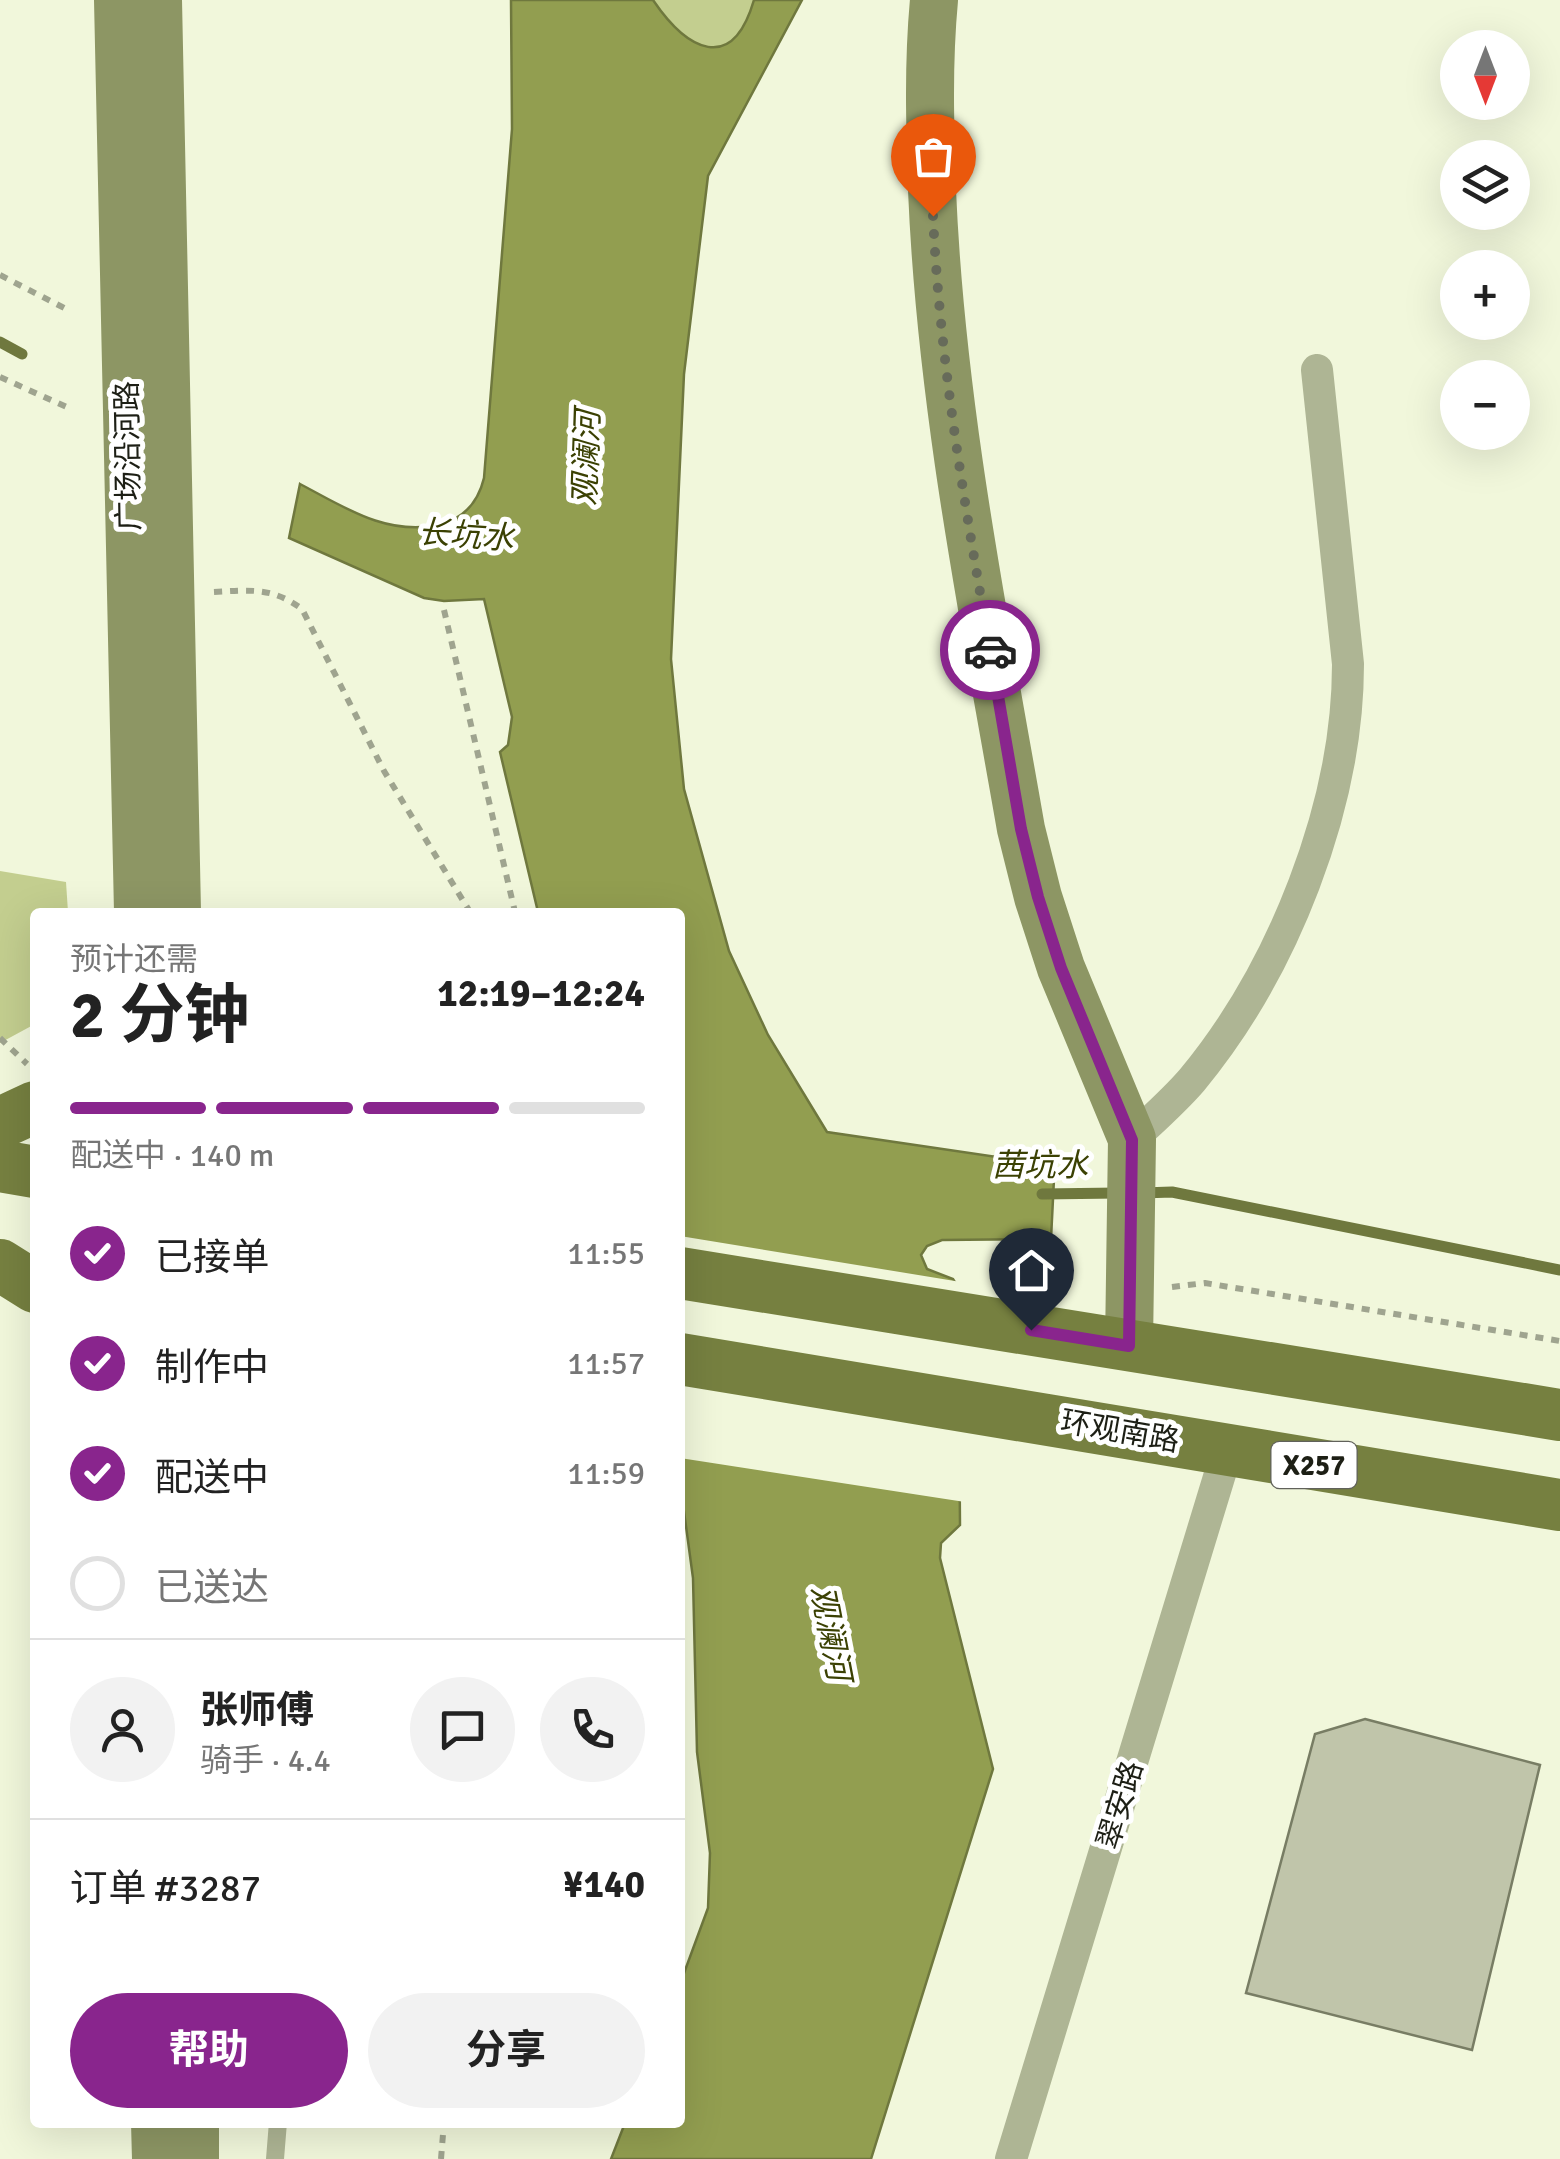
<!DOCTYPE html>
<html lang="zh">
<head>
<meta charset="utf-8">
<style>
	:root { --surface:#fff; --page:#f2f2f2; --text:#222; --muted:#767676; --line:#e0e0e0; --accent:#89258d }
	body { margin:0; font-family:Signika,"Noto Sans SC",sans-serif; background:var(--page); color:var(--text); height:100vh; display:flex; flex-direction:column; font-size:38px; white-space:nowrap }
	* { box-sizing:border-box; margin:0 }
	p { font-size:32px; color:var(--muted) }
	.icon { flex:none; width:55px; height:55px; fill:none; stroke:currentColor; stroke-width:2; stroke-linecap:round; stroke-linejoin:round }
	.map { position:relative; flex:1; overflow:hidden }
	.sheet { position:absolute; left:30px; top:908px; width:655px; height:1220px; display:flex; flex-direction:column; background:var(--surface); border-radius:10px; box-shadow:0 10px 40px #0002 }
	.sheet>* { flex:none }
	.needle { width:65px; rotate:180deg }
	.controls { position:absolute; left:1440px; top:30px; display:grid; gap:20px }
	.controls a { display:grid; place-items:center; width:90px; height:90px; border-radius:50%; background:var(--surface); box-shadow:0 10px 40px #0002; font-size:50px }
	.pin { position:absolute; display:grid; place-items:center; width:85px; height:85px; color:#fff; margin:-102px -42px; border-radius:50% 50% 50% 0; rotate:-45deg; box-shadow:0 0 10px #0007 }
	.pin .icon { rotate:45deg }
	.courier { position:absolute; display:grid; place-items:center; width:100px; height:100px; margin:-50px; border:8px solid #89258d; border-radius:50%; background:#fff; color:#222; box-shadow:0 2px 12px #0007 }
	.head em { font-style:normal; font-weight:700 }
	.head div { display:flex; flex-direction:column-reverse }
	.head { display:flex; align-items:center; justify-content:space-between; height:170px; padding:0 40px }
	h1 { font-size:65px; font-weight:700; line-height:75px }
	.bar { display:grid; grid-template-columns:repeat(4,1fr); gap:15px 10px; align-content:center; height:120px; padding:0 40px }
	.bar i { height:12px; border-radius:8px; background:var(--line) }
	.bar .on { background:var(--accent) }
	.bar p { grid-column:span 4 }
	.line { display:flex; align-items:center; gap:25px; padding:0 40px; border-top:2px solid var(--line) }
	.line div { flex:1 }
	.round { display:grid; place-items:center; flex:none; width:105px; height:105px; border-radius:52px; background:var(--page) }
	ol { padding:0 40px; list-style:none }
	li { display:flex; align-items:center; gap:30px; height:110px }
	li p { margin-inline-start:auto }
	li .icon { padding:10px; border-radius:50%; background:var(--accent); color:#fff; stroke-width:4 }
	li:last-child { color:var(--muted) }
	li i { width:55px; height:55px; border:5px solid var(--line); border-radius:50% }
	.button { display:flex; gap:20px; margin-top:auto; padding:20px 40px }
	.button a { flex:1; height:115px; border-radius:60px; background:var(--accent); color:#fff; font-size:40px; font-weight:700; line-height:115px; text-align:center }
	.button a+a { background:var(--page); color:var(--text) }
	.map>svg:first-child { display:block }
	.green { fill:#c3ce8f }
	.water { fill:#929e50; stroke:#6f783e; stroke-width:2.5 }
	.pier { fill:#f1f7db }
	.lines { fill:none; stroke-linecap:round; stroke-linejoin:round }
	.stream { stroke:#6f783e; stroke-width:11 }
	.building { fill:#c0c5aa; stroke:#787d64; stroke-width:2.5 }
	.path { stroke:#9fa48f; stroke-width:6; stroke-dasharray:8 8; stroke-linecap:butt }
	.lane { stroke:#aeb594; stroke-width:18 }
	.street { stroke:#aeb594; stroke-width:32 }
	.secondary { stroke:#8d9664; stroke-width:48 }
	.primary { stroke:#768040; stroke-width:52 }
	.done { stroke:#676b5a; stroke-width:10; stroke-dasharray:0 18 }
	.route { stroke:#89258d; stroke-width:12 }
	.labels { text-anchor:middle; stroke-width:10; stroke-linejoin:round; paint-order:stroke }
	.shield { fill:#fff; stroke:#61625b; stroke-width:2.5 }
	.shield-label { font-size:28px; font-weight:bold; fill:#1d1f15 }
	.street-label { font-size:30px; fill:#1d1f15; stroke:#fff }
	.water-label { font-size:32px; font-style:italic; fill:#3b4103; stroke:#fff }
</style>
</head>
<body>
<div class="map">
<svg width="1560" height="2159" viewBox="0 0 1560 2159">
	<rect width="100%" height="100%" fill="#f1f7db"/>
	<path class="green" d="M653,0h101c-22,75 -67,50 -101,0z
		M0,871l66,11 2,30h-33v112l-35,19z"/>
	<path class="water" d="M511,0h142c34,50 79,75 101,0h48l-94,176 -24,198 -13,285 13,130 45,162 39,84 59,97 177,26 -1,17 51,4 -3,60 -109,1 -15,6 -6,9 6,14 26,10 5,8 2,238 -19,18 -1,15 53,211 -122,390h-260l14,-36 55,-1v-138l28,-76 2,-55 -13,-101 -4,-174 -13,-96v-570h-142l-38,-160 8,-7 4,-28 -28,-118 -40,2 -20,-3 -135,-60 11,-54c44,23 86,52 138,41 26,-6 40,-22 46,-47l28,-349z"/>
	<path class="pier" d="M680,1236l281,46 4,220 -285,-44z"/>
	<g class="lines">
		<path class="stream" d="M0,342l22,12
			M1142,1193l30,-1 388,78
			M1042,1194l76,-1"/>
	</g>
	<path class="building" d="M1365,1719l175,46 -68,285 -226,-57 69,-259z"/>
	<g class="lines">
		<path class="path" d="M0,275l70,36
			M0,377l71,32
			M214,592c37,-2 58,-5 88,17l82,162 86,141
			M444,610l71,302
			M0,1038l27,26
			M1172,1287l33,-4 355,58
			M441,2159l3,-37"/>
		<path class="lane" d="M275,2159l3,-37"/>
		<path class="street" d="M1132,1139c20,-19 42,-38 60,-59 91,-110 156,-274 156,-416l-31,-294
			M1011,2159l216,-708"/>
		<path class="secondary" d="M118,0l20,912
			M158,0l19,912
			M934,0c-6,64 -4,126 -2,190 9,216 52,427 89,639l17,68 23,71 71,171 -3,206
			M155,2122l1,37
			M195,2122v37"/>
		<path class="primary" d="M0,1123l35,-16
			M0,1166l35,6
			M0,1265l35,22
			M680,1273l880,142
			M680,1359l880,146"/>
	</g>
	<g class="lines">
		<path class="done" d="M933,216c7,147 32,290 57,434"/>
		<path class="route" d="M990,650l31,179 17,68 23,71 71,172 -3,206 -98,-16"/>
	</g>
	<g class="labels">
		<rect class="shield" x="1271.5" y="1442" width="85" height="46" rx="8"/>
		<g class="shield-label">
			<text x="1314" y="1475">X257</text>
		</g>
		<g class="street-label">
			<text transform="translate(128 456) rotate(-91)" y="10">广场沿河路</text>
			<text transform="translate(1120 1431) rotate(10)" y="10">环观南路</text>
			<text transform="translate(1120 1805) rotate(-73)" y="10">翠安路</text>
		</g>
		<g class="water-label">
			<text transform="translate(586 458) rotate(-88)" y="11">观澜河</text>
			<text transform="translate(466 535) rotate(4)" y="11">长坑水</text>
			<text x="1040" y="1176">茜坑水</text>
			<text transform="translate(831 1633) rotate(79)" y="11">观澜河</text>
		</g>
	</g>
</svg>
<div class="controls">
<a><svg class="needle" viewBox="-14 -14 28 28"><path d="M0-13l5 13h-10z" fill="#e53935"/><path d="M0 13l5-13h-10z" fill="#767676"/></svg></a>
<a><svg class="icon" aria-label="layers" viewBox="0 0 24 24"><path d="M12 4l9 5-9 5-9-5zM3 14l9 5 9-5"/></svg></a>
<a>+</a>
<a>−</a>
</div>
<div class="pin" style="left:933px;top:216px;background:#ea580c"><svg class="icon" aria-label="bag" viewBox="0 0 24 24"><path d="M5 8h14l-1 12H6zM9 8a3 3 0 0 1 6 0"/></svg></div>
<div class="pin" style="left:1031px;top:1330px;background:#1f2937"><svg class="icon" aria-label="home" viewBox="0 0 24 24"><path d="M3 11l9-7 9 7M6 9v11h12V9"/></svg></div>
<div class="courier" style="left:990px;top:650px"><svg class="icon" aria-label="car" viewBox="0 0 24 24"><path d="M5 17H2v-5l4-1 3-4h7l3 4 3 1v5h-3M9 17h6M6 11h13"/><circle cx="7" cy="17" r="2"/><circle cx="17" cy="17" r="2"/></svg></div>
<section class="sheet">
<div class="head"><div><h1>2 分钟</h1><p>预计还需</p></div><em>12:19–12:24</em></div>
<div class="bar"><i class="on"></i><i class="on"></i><i class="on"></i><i></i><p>配送中 · 140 m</p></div>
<ol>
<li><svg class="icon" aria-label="check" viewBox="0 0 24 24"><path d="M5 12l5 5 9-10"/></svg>已接单<p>11:55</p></li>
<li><svg class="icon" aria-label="check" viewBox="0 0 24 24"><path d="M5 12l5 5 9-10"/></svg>制作中<p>11:57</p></li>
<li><svg class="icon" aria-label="check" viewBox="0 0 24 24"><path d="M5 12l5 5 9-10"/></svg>配送中<p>11:59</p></li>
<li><i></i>已送达</li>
</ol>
<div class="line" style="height:180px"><a class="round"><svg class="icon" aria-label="person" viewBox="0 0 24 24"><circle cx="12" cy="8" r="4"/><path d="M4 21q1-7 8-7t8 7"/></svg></a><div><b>张师傅</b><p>骑手 · 4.4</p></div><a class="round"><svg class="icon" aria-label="chat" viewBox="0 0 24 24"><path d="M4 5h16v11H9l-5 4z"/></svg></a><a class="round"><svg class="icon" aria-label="phone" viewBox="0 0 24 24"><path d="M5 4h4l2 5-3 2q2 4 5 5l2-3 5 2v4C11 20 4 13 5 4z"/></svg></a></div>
<div class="line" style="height:130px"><div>订单 #3287</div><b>¥140</b></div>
<div class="button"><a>帮助</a><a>分享</a></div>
</section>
</div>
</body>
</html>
